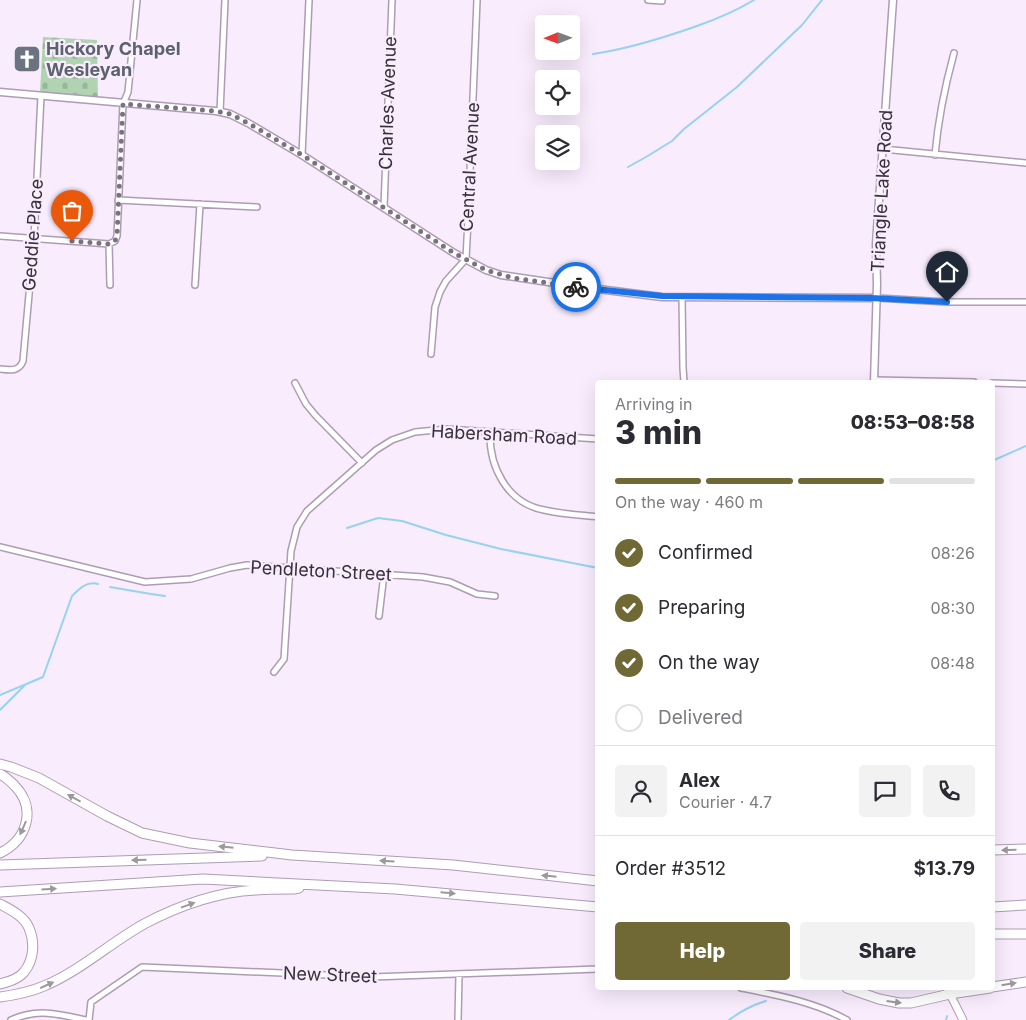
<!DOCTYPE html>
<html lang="en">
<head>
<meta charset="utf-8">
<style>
	:root { --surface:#fff; --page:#f2f2f3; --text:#2b2b33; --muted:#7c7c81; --line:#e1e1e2; --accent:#706835 }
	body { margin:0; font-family:Inter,sans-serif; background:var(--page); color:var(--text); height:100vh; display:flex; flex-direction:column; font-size:19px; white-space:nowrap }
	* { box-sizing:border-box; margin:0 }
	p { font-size:16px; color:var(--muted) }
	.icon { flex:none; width:28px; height:28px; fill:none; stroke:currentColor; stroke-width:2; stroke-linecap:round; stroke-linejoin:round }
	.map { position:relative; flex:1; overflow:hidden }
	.sheet { position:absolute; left:595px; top:380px; width:400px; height:610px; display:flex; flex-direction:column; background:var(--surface); border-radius:5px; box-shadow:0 5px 20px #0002 }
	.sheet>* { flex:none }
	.needle { width:32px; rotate:269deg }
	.controls { position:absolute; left:535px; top:15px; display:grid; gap:10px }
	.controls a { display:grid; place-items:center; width:45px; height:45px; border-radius:5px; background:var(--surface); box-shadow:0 5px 20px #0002; font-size:25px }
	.pin { position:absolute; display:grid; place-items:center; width:42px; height:42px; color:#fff; margin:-51px -21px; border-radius:50% 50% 50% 0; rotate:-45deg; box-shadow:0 0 5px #0007 }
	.pin .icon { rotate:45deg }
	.courier { position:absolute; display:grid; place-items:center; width:50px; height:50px; margin:-25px; border:4px solid #1a73e8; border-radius:50%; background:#fff; color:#222; box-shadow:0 1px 6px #0007 }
	.head em { font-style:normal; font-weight:800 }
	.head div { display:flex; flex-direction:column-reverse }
	.head { display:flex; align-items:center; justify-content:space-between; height:85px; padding:0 20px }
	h1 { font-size:32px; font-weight:800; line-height:38px }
	.bar { display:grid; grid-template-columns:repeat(4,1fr); gap:8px 5px; align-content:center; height:60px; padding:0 20px }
	.bar i { height:6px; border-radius:4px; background:var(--line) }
	.bar .selected { background:var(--accent) }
	.bar p { grid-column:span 4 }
	.line { display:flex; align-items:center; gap:12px; padding:0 20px; border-top:1px solid var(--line) }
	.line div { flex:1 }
	.round { display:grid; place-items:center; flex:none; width:52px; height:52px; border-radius:5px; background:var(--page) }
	ol { padding:0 20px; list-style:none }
	li { display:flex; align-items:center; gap:15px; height:55px }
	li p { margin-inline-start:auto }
	li .icon { padding:5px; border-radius:50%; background:var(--accent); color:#fff; stroke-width:4 }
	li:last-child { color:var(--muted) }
	li i { width:28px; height:28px; border:2px solid var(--line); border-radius:50% }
	.primary-button { display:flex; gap:10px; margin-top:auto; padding:10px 20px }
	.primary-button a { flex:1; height:58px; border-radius:5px; background:var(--accent); color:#fff; font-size:20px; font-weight:800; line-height:58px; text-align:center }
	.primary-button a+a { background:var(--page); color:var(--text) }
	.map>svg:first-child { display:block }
	.cemetery { fill:url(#cemetery-stones) }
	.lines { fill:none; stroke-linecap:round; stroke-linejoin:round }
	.stream { stroke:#97d2f0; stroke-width:2 }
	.minor-casing { stroke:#ae9cb5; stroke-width:8 }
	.tertiary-casing { stroke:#ae9cb5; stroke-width:9 }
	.secondary-casing { stroke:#ae9cb5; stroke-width:9 }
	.motorway-casing { stroke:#ae9cb5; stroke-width:11 }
	.minor { stroke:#fff; stroke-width:5 }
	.tertiary { stroke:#fff; stroke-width:6 }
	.secondary { stroke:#fff; stroke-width:7 }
	.motorway { stroke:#fff; stroke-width:9 }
	.oneway { fill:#9c989d }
	.done { stroke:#7b727f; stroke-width:5; stroke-dasharray:0 9 }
	.route { stroke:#1a73e8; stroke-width:6 }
	.labels { text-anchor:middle; stroke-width:4.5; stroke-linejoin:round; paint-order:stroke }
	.worship-label { font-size:18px; font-weight:bold; fill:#5b616d; stroke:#f8ecfd; text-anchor:start }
	.street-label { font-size:18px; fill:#38303b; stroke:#f8ecfd }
</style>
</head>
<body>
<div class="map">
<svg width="1026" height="1020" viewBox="0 0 1026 1020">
	<defs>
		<pattern id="cemetery-stones" width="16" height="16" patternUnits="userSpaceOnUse" patternTransform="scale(1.25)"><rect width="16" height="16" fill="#b0d4b1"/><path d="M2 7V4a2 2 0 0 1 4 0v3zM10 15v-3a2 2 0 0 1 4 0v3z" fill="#98b699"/></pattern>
	</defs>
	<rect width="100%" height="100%" fill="#f8ecfd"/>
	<path class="cemetery" d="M43,37l54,3 1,58 -58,-5z"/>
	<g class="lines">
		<path class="stream" d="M593,54c35,-5 70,-16 104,-28 20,-7 39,-15 57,-26
			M628,167l18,-10 26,-16 12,-12 53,-42 65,-62 20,-25
			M992,461l34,-15
			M347,528l31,-10 24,3 44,14 55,14 97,19
			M110,587l41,7 14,2
			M0,695l43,-18 29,-81c8,-8 15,-15 26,-12
			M0,710l25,-25
			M729,1020c12,-9 23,-15 37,-19
			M946,1020l1,-4"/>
		<g class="minor-casing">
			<path id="minor" d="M648,0l14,1
				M220,112l5,-112
				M883,149l143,14
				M302,155l7,-155
				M935,155c3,-35 10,-69 19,-102
				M118,200l139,7
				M384,207l8,-207
				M0,236l109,8
				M109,244l6,-3 2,-5 6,-132 5,-12 9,-92
				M109,244l1,41
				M195,285l5,-81
				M682,297l1,71 1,14
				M877,298l70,4h79
				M431,354l4,-47 5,-15 6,-11 20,-22 2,-39 9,-220
				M0,369c10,1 19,3 23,-8l11,-122 7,-143
				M874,380l100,2
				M295,383l11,21 10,12 46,47
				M992,383l34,1
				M490,432c-1,35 17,71 54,78 17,4 36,5 54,7
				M0,547l145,35 46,-3 39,-11 17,-3 176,12 27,5 27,12 18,2
				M379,616l5,-42
				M274,672l10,-13 7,-108 6,-24 10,-16 69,-61 16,-10 23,-8 32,-3 151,10
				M741,988c36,7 74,14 106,32
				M11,1020c5,-2 10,-4 15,-5 20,-5 41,1 60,5
				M89,1020l2,-18 51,-35 230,10 226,-8
				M458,1020l1,-45"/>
		</g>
		<g class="tertiary-casing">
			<path id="tertiary" d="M0,92l216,19 14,3 18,9 54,32 152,98 32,17 15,5 81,12 80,10 215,1
				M874,382l3,-98 -1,-40 17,-244"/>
		</g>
		<g class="secondary-casing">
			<path id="secondary" d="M947,988l16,32"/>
		</g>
		<g class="motorway-casing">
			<path id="motorway" d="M0,764l11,3 28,11 68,38 35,17 48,10 102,12 161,10 145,16
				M0,774c6,3 10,7 15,12 22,23 12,54 -15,67
				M992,850l34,-1
				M0,865l262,-9
				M0,892l203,-13 192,10 203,18
				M0,904c11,6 24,12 29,24 6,14 5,32 -5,44 -5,7 -16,10 -24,12
				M992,907l34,-2
				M992,934h34
				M992,987l34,-5
				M847,988l32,11 20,4h12l39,-9 40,-6
				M0,997c15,-2 30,-5 44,-11 36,-15 66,-43 100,-62 34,-18 73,-32 112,-34 13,-1 26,-1 38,-1l5,-1"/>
		</g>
		<use href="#minor" class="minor"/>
		<use href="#tertiary" class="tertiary"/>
		<use href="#secondary" class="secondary"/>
		<use href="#motorway" class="motorway"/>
	</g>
	<defs><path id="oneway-solid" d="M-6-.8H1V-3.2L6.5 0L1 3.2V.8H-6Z" transform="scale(1.25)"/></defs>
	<g class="oneway">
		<use href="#oneway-solid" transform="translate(74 798) rotate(-151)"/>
		<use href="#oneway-solid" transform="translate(23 828) rotate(114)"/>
		<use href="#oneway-solid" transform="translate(226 847) rotate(-174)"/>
		<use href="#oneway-solid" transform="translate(1009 850) rotate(179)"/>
		<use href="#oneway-solid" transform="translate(139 860) rotate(178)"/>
		<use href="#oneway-solid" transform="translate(387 861) rotate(-176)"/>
		<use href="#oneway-solid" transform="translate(549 876) rotate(-174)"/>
		<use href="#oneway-solid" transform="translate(49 889) rotate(-4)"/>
		<use href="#oneway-solid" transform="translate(448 893) rotate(5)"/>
		<use href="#oneway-solid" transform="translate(188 905) rotate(-20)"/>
		<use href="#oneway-solid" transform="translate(1009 984) rotate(-9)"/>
		<use href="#oneway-solid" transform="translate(47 985) rotate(-24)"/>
		<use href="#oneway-solid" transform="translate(894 1002) rotate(7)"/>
	</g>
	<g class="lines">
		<path class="done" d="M72,241l37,3 6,-3 2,-5 6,-132 93,7 14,3 18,9 54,32 152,98 32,17 27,8 63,9"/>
		<path class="route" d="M576,287l86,9 209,2 76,4"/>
	</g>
	<defs>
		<g id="church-square" transform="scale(1.4375)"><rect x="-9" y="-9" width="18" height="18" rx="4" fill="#6b7280" stroke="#f8ecfd"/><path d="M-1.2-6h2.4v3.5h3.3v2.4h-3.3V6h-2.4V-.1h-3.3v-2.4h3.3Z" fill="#fff"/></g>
	</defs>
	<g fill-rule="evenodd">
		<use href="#church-square" x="27" y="59"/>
	</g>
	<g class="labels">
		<g class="worship-label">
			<text x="46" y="55">Hickory Chapel<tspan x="46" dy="21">Wesleyan</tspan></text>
		</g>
		<g class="street-label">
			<text transform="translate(388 103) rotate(-88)" y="6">Charles Avenue</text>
			<text transform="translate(470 167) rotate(-87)" y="6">Central Avenue</text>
			<text transform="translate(882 191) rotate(-87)" y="6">Triangle Lake Road</text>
			<text transform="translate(33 235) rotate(-86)" y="6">Geddie Place</text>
			<text transform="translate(504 435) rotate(3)" y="6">Habersham Road</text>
			<text transform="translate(321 571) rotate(3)" y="6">Pendleton Street</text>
			<text transform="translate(330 975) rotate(2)" y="6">New Street</text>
		</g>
	</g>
</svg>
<div class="controls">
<a><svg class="needle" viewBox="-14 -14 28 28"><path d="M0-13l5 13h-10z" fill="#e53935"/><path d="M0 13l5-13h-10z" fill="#7c7c81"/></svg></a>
<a><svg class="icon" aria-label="locate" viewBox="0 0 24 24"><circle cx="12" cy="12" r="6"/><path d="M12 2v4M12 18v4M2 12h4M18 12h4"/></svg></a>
<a><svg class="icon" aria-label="layers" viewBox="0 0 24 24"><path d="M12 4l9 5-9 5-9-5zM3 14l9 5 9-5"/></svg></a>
</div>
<div class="pin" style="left:72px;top:241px;background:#ea580c"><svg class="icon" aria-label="bag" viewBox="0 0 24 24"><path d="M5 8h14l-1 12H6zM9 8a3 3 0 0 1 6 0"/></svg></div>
<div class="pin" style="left:947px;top:302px;background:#1f2937"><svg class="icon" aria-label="home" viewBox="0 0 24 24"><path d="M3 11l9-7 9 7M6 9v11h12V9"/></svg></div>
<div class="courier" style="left:576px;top:287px"><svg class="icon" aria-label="bike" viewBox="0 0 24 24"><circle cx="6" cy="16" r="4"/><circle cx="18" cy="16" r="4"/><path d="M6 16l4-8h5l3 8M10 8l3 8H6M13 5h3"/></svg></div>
<section class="sheet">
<div class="head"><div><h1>3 min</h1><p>Arriving in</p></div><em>08:53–08:58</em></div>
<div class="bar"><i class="selected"></i><i class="selected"></i><i class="selected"></i><i></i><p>On the way · 460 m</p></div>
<ol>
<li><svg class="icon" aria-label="check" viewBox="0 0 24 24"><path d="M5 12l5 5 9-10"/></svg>Confirmed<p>08:26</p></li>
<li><svg class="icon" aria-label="check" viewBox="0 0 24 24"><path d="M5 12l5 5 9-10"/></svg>Preparing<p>08:30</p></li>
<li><svg class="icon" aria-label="check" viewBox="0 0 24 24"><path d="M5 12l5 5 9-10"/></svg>On the way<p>08:48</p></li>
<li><i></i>Delivered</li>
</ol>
<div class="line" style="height:90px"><a class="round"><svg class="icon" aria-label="person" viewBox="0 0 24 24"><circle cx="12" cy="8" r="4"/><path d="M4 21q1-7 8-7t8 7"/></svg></a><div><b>Alex</b><p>Courier · 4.7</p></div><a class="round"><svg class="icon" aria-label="chat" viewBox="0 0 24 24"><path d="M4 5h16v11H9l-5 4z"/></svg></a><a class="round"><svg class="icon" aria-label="phone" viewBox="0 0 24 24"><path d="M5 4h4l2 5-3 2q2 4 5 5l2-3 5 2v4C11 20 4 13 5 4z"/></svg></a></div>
<div class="line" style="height:65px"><div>Order #3512</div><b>$13.79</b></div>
<div class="primary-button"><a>Help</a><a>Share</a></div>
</section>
</div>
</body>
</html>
